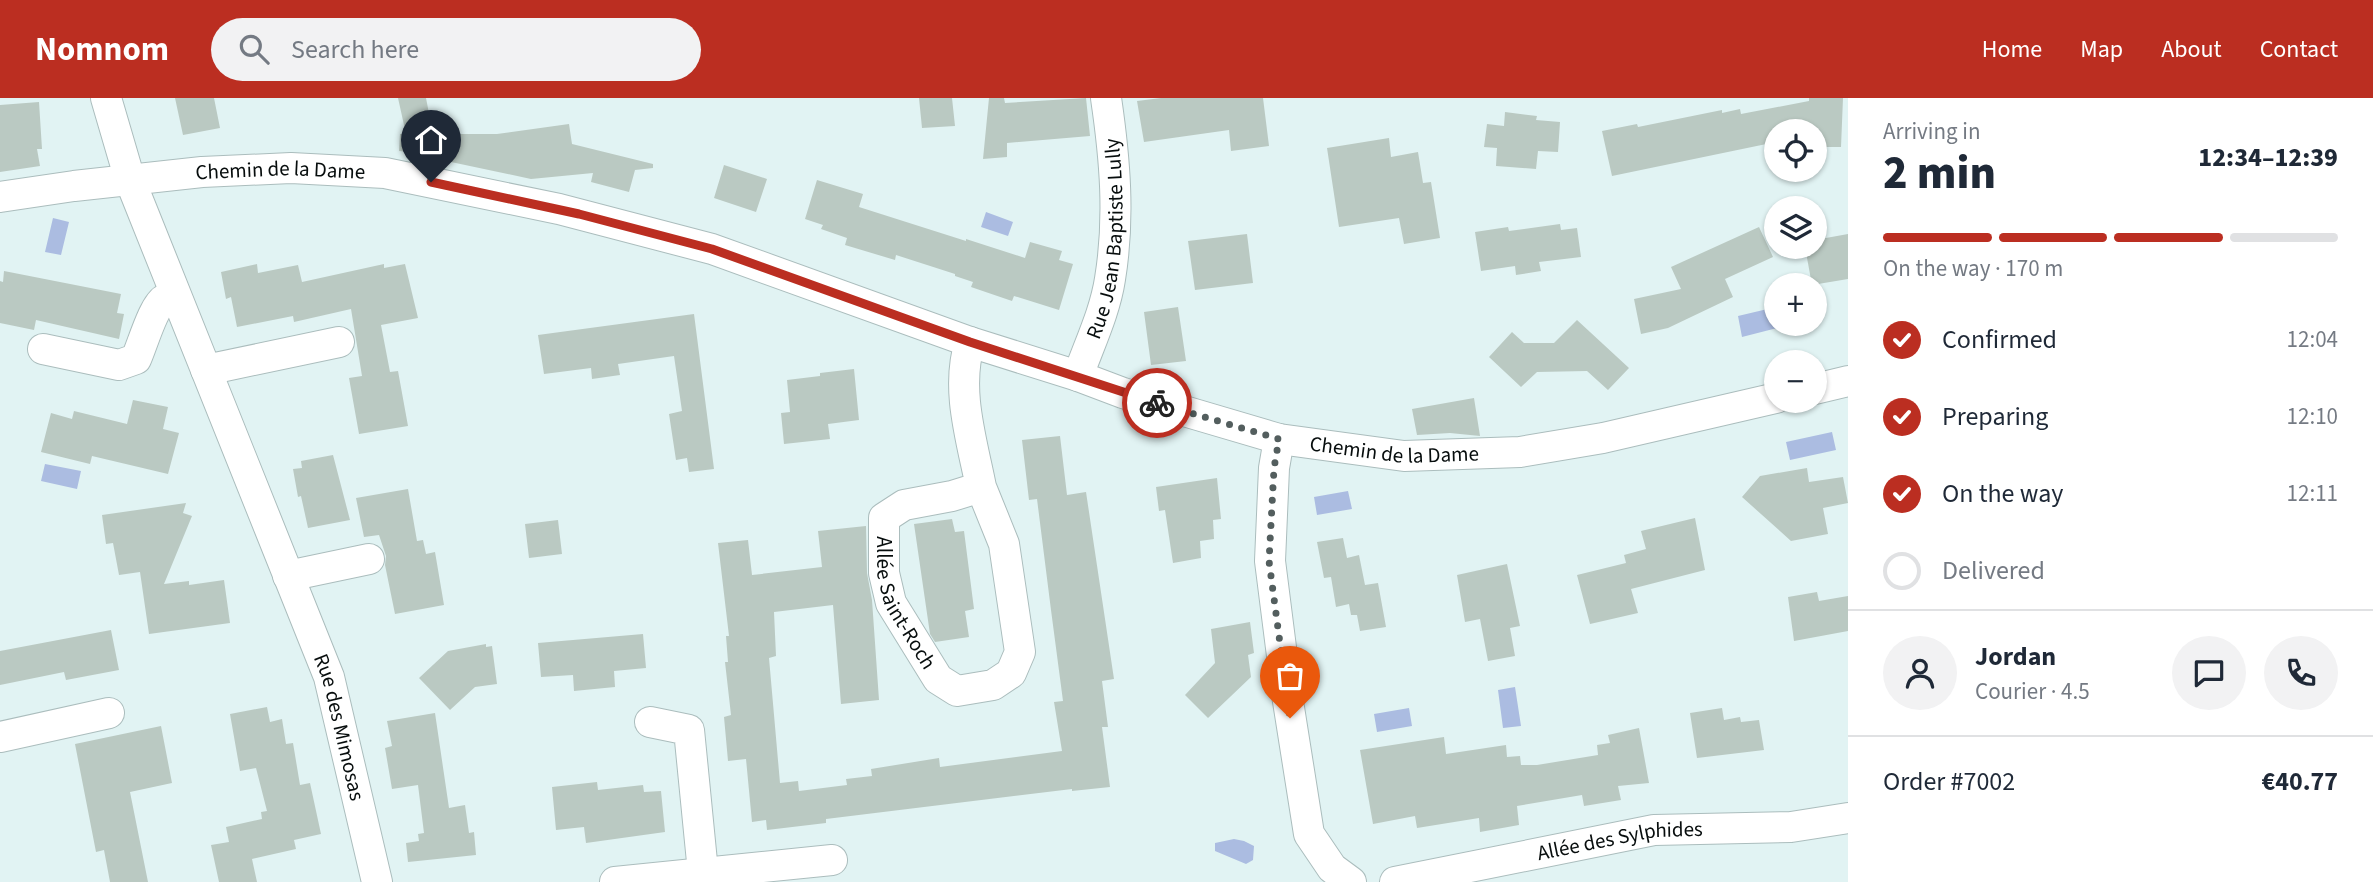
<!DOCTYPE html>
<html lang="en">
<head>
<meta charset="utf-8">
<style>
	:root { --surface:#fff; --page:#f2f2f3; --text:#1f2937; --muted:#747a83; --line:#e0e1e3; --accent:#bb2e21 }
	body { margin:0; font-family:"Source Sans 3",sans-serif; background:var(--page); color:var(--text); height:100vh; display:flex; flex-direction:column; font-size:26px; white-space:nowrap }
	* { box-sizing:border-box; margin:0 }
	p { font-size:23px; color:var(--muted) }
	.icon { flex:none; width:38px; height:38px; fill:none; stroke:currentColor; stroke-width:2; stroke-linecap:round; stroke-linejoin:round }
	.map { position:relative; flex:1; overflow:hidden }
	.side { display:flex; flex-direction:column; background:var(--surface); width:525px }
	.side>* { flex:none }
	.buttons { position:absolute; left:1764px; top:21px; display:grid; gap:14px }
	.buttons a { display:grid; place-items:center; width:63px; height:63px; border-radius:50%; background:var(--surface); box-shadow:0 2px 5px #0004; font-size:35px }
	.pin { position:absolute; display:grid; place-items:center; width:60px; height:60px; color:#fff; margin:-72px -30px; border-radius:50% 50% 50% 0; rotate:-45deg; box-shadow:0 0 7px #0007 }
	.pin .icon { rotate:45deg }
	.courier { position:absolute; display:grid; place-items:center; width:70px; height:70px; margin:-35px; border:5px solid #bb2e21; border-radius:50%; background:#fff; color:#222; box-shadow:0 2px 9px #0007 }
	.overview em { font-style:normal; font-weight:800 }
	.overview div { display:flex; flex-direction:column-reverse }
	.overview { display:flex; align-items:center; justify-content:space-between; height:119px; padding:0 35px }
	h1 { font-size:46px; font-weight:800; line-height:52px }
	.bar { display:grid; grid-template-columns:repeat(4,1fr); gap:10px 7px; align-content:center; height:84px; padding:0 35px }
	.bar i { height:9px; border-radius:5px; background:var(--line) }
	.bar .on { background:var(--accent) }
	.bar p { grid-column:span 4 }
	.line { display:flex; align-items:center; gap:18px; padding:0 35px; border-top:2px solid var(--line) }
	.line div { flex:1 }
	.round { display:grid; place-items:center; flex:none; width:74px; height:74px; border-radius:37px; background:var(--page) }
	ol { padding:0 35px; list-style:none }
	li { display:flex; align-items:center; gap:21px; height:77px }
	li p { margin-inline-start:auto }
	li .icon { padding:7px; border-radius:50%; background:var(--accent); color:#fff; stroke-width:4 }
	li:last-child { color:var(--muted) }
	li i { width:38px; height:38px; border:4px solid var(--line); border-radius:50% }
	header { display:flex; align-items:center; gap:42px; box-sizing:border-box; height:98px; padding:0 35px; background:var(--accent); color:#fff }
	header strong { font-size:33px }
	nav { display:flex; gap:38px; margin-inline-start:auto; font-size:24px }
	.search { width:490px; height:63px; background:var(--page); display:flex; align-items:center; gap:18px; box-sizing:border-box; padding:0 24px; border-radius:38px; color:var(--muted); font-size:26px }
	main { display:flex; flex:1; min-height:0 }
	.map>svg:first-child { display:block }
	.water { fill:#abbce1 }
	.building { fill:#bac9c2 }
	.lines { fill:none; stroke-linecap:round; stroke-linejoin:round }
	.street-casing { stroke:#abbdbd; stroke-width:32 }
	.street { stroke:#fff; stroke-width:30 }
	.done { stroke:#535e5e; stroke-width:7; stroke-dasharray:0 12.6 }
	.route { stroke:#bb2e21; stroke-width:9 }
	.labels { text-anchor:middle; stroke-width:5; stroke-linejoin:round; paint-order:stroke }
	.street-label { font-size:21px; fill:#070d0d; stroke:#fff }
</style>
</head>
<body>
<header>
<strong>Nomnom</strong>
<div class="search"><svg class="icon" aria-label="search" viewBox="0 0 24 24"><circle cx="10" cy="10" r="6"/><path d="M15 15l6 6"/></svg>Search here</div>
<nav><a>Home</a><a>Map</a><a>About</a><a>Contact</a></nav>
</header>
<main>
<div class="map">
<svg width="1848" height="784" viewBox="0 0 1848 784">
	<rect width="100%" height="100%" fill="#e1f3f3"/>
	<path class="water" d="M986,114l27,10 -5,14 -27,-9z
		M53,120l16,4 -8,33 -16,-3z
		M1776,209v17h9v2l-43,11 -4,-21z
		M1832,334l4,18 -46,10 -4,-18z
		M45,366l36,7 -4,18 -36,-8z
		M1348,393l4,18 -35,6 -3,-18z
		M1515,589l6,39 -18,2 -5,-38z
		M1409,610l3,18 -35,6 -3,-18z
		M1234,741l10,2 10,5 -1,14 -7,4 -31,-13v-8z"/>
	<path class="building" d="M175,0h39l6,30 -37,7z
		M398,0h28l7,36h64l72,-10 3,20 81,20v4l-18,2 -6,22 -38,-10 2,-9 -62,6 -80,-17 1,-6 -53,-5 1,-17h6z
		M919,0h33l3,28 -33,2z
		M989,0h15l1,5 81,-5 4,38 -83,7v14l-24,2z
		M1161,0h102l6,48 -38,5 -2,-21 -85,12 -7,-41z
		M1809,0h34l-2,49h-26v-16h-39v11l-164,34 -10,-45 35,-7 1,3 84,-17v3l18,-4 1,5 68,-13z
		M39,4l3,47h-5l3,17 -40,6v-67z
		M1505,14l32,4 -1,4 24,2 -2,30 -20,-1 -2,18 -40,-3 1,-18 -13,-1 3,-23 17,2z
		M1389,40l2,19 27,-5 5,31 8,-1 9,56 -36,6 -5,-26 -60,9 -12,-79z
		M724,67l43,14 -11,33 -42,-14z
		M817,82l46,14 -4,13 107,34v-2l59,19 5,-16 32,9 -3,9 14,4 -14,46 -45,-14 -2,5 -41,-14 2,-5 -18,-6v-2l-59,-19 -1,5 -50,-15 2,-7 -26,-9 2,-4 -18,-6z
		M1560,126l1,6 16,-2 4,29 -42,5 2,9 -25,4 -1,-9 -34,5 -6,-39 33,-5 1,4z
		M1759,129l14,30 -48,22 8,18 -65,31 -27,6 -7,-35 47,-10 -10,-22z
		M1247,136l6,49 -58,7 -7,-49z
		M1848,136v45l-36,6 -7,-38h10v-7z
		M257,166l1,9 40,-8 4,17 82,-18v4l21,-4 13,54 -37,7 9,47 8,-1 10,55 -49,8 -10,-56 13,-2 -11,-67 -57,13 -1,-6 -56,11 -6,-30 -5,2 -5,-27z
		M4,173l117,23 -4,19 7,1 -5,25 -83,-19 -2,10 -34,-7v-42l3,1z
		M1178,209l8,54 -35,4 -7,-53z
		M694,216l20,155 -25,3 -2,-14 -11,2 -7,-46 13,-3 -8,-55 -56,8 2,11 -28,4 -1,-11 -47,6 -6,-39z
		M1577,222l52,48 -21,22 -21,-19 -50,1 -16,15 -32,-30 23,-25 12,11h30z
		M854,271l5,51 -31,4 2,15 -46,5 -3,-31 9,-1 -3,-32 33,-4v-3z
		M1474,300l6,38 -30,-3 -33,2 -5,-26z
		M133,302l35,7 -5,22 16,4 -11,41 -76,-18 -2,8 -49,-12 10,-39 21,6 2,-8 53,13z
		M1060,338l7,59 19,-3 28,187 -12,2 6,46h-6l8,60 -38,4v-2l-246,30v4l-59,7 -1,-10 -14,2 -6,-63 -18,2 -4,-44 7,-2 -6,-53h3l-2,-26h3l-11,-93 30,-3 4,35 70,-8 -4,-36 48,-5 1,47 5,27 7,100 -38,4 -8,-99 -59,7 2,44 -7,2 11,125 18,-2 1,10 48,-6 -1,-6 26,-3 -1,-7 68,-11 1,9 122,-16 -8,-49 9,-1 -12,-91 -14,-111 -8,1 -7,-60z
		M333,357l17,65 -42,8 -7,-32 -3,1 -5,-28 9,-1 -1,-7z
		M1807,370l2,14 34,-5 5,26 -25,5 5,26 -37,7 -49,-44 18,-21z
		M1217,380l4,41 -8,1 1,19 -14,2 1,17 -28,5 -8,-53 -6,1 -3,-24z
		M408,391l9,52 6,-1 3,14 9,-2 9,53 -49,9 -10,-49 1,-9 -7,-21 -15,2 -8,-39z
		M186,405l-3,10 9,3 -28,68 25,-3v4l35,-5 6,43 -81,11 -9,-62 -21,3 -6,-32 -7,1 -4,-29z
		M1695,420l10,52 -74,19 7,24 -48,11 -13,-49 49,-12 -2,-8 22,-6 -5,-18z
		M952,421l3,13 9,-1 10,78 -9,2 4,26 -34,5 -5,-8 -16,-110z
		M558,422l4,34 -33,4 -4,-34z
		M1343,440l4,20 12,-3 6,30 13,-2 8,44 -26,4 -3,-16h-6l-2,-11 -13,3 -5,-30 -7,1 -7,-36z
		M1507,466l13,62 -10,2 5,28 -27,5 -8,-42 -15,3 -8,-47z
		M1817,494l2,9 29,-5v35l-54,10 -6,-44z
		M1250,524l4,31 -6,2 3,22 -43,41 -23,-23 30,-32 -4,-34z
		M111,532l8,40 -53,10 -2,-8 -64,13v-34z
		M643,536l3,34 -32,3 1,16 -41,4 -1,-16 -32,2 -3,-34z
		M486,546v3l6,-1 5,38 -22,3 -25,23 -31,-32 29,-27z
		M267,609l3,15 12,-3 4,25 7,-1 7,42 10,-2 11,51 -27,6 2,9 -44,10 5,23h-38l-8,-37 18,-3 -3,-15 36,-8 -1,-7 6,-1 -11,-43 -16,3 -10,-57z
		M1722,610l2,12 16,-3 1,5 18,-2 5,30 -67,8 -7,-45z
		M435,615l14,95 16,-3 4,28 5,-1 2,23 -68,7 -2,-19 13,-2 -1,-7 6,-1 -6,-48 -26,4 -7,-41 7,-2 -5,-25z
		M161,628l11,57 -42,9 18,90h-38l-6,-32 -8,2 -21,-108z
		M1639,630l10,55 -31,3 3,14 -37,6 -2,-11 -65,11 2,19 -39,7 -1,-14 -62,10 -2,-12 -42,8 -13,-74 84,-13 2,17 60,-9 1,12 13,-1 1,9h16l61,-10 -1,-10 13,-2 -2,-8z
		M597,684l1,8 45,-5 1,7 17,-1 4,41 -79,11 -2,-16 -28,3 -4,-43z"/>
	<g class="lines">
		<g class="street-casing">
			<g id="street">
				<path id="s1" d="M106,0l24,82 199,497 48,205"/>
				<path id="s2" d="M0,99l74,-11 128,-14 89,-4 94,5 174,36 153,40 258,93 108,34 45,17 156,46 125,17 116,-4 83,-14 173,-40"/>
				<path id="s3" d="M970,244c-15,47 2,99 11,145l-29,9 -48,9 -20,13v55l7,30 47,76 19,12 36,-6 18,-12 9,-21 -16,-108 -23,-57"/>
				<path d="M43,251l76,16 17,-6c6,-13 18,-55 29,-60 1,-1 10,-1 11,-1"/>
				<path d="M206,272l133,-28"/>
				<path id="s4" d="M1078,278c11,-31 27,-64 32,-97 10,-61 5,-120 -4,-181"/>
				<path d="M1815,291l33,-8"/>
				<path d="M1279,341l-5,29 -4,93 17,134 22,139 23,34 19,14"/>
				<path d="M288,478l81,-17"/>
				<path d="M650,624l39,8 14,142"/>
				<path d="M0,639l109,-24"/>
				<path d="M615,784l217,-22"/>
				<path id="s5" d="M1395,784l259,-52 137,-3 57,-9"/>
			</g>
		</g>
		<use href="#street" class="street"/>
	</g>
	<g class="lines">
		<path class="done" d="M1157,305l122,36 -5,29 -5,93 21,157"/>
		<path class="route" d="M431,84l148,32 133,35 258,93 187,61"/>
	</g>
	<g class="labels">
		<g class="street-label">
			<text dy="7" stroke="none"><textPath href="#s2" startOffset="282">Chemin de la Dame</textPath></text>
			<text dy="7" stroke="none"><textPath href="#s4" startOffset="142">Rue Jean Baptiste Lully</textPath></text>
			<text dy="7" stroke="none"><textPath href="#s2" startOffset="1437">Chemin de la Dame</textPath></text>
			<text dy="7" stroke="none"><textPath href="#s3" startOffset="340">Allée Saint-Roch</textPath></text>
			<text dy="7" stroke="none"><textPath href="#s1" startOffset="672">Rue des Mimosas</textPath></text>
			<text dy="7" stroke="none"><textPath href="#s5" startOffset="229">Allée des Sylphides</textPath></text>
		</g>
	</g>
</svg>
<div class="buttons">
<a><svg class="icon" aria-label="locate" viewBox="0 0 24 24"><circle cx="12" cy="12" r="6"/><path d="M12 2v4M12 18v4M2 12h4M18 12h4"/></svg></a>
<a><svg class="icon" aria-label="layers" viewBox="0 0 24 24"><path d="M12 4l9 5-9 5-9-5zM3 14l9 5 9-5"/></svg></a>
<a>+</a>
<a>−</a>
</div>
<div class="pin" style="left:1290px;top:620px;background:#ea580c"><svg class="icon" aria-label="bag" viewBox="0 0 24 24"><path d="M5 8h14l-1 12H6zM9 8a3 3 0 0 1 6 0"/></svg></div>
<div class="pin" style="left:431px;top:84px;background:#1f2937"><svg class="icon" aria-label="home" viewBox="0 0 24 24"><path d="M3 11l9-7 9 7M6 9v11h12V9"/></svg></div>
<div class="courier" style="left:1157px;top:305px"><svg class="icon" aria-label="bike" viewBox="0 0 24 24"><circle cx="6" cy="16" r="4"/><circle cx="18" cy="16" r="4"/><path d="M6 16l4-8h5l3 8M10 8l3 8H6M13 5h3"/></svg></div>
</div>
<section class="side">
<div class="overview"><div><h1>2 min</h1><p>Arriving in</p></div><em>12:34–12:39</em></div>
<div class="bar"><i class="on"></i><i class="on"></i><i class="on"></i><i></i><p>On the way · 170 m</p></div>
<ol>
<li><svg class="icon" aria-label="check" viewBox="0 0 24 24"><path d="M5 12l5 5 9-10"/></svg>Confirmed<p>12:04</p></li>
<li><svg class="icon" aria-label="check" viewBox="0 0 24 24"><path d="M5 12l5 5 9-10"/></svg>Preparing<p>12:10</p></li>
<li><svg class="icon" aria-label="check" viewBox="0 0 24 24"><path d="M5 12l5 5 9-10"/></svg>On the way<p>12:11</p></li>
<li><i></i>Delivered</li>
</ol>
<div class="line" style="height:126px"><a class="round"><svg class="icon" aria-label="person" viewBox="0 0 24 24"><circle cx="12" cy="8" r="4"/><path d="M4 21q1-7 8-7t8 7"/></svg></a><div><b>Jordan</b><p>Courier · 4.5</p></div><a class="round"><svg class="icon" aria-label="chat" viewBox="0 0 24 24"><path d="M4 5h16v11H9l-5 4z"/></svg></a><a class="round"><svg class="icon" aria-label="phone" viewBox="0 0 24 24"><path d="M5 4h4l2 5-3 2q2 4 5 5l2-3 5 2v4C11 20 4 13 5 4z"/></svg></a></div>
<div class="line" style="height:91px"><div>Order #7002</div><b>€40.77</b></div>
</section>
</main>
</body>
</html>
